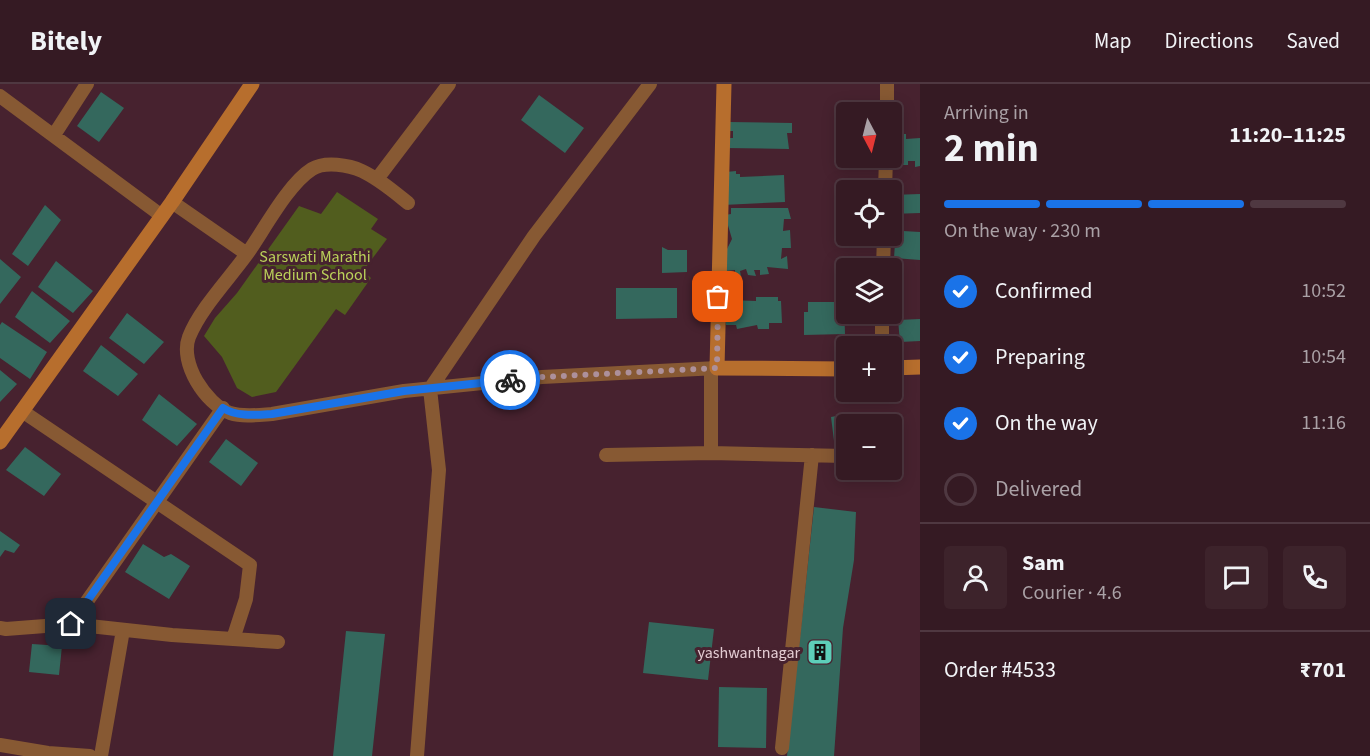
<!DOCTYPE html>
<html lang="en">
<head>
<meta charset="utf-8">
<style>
	:root { --surface:#351a23; --page:#3d232b; --text:#f1f3f6; --muted:#aaa1a6; --line:#4f3841; --accent:#1a73e8 }
	body { margin:0; font-family:"Source Sans 3",sans-serif; background:var(--page); color:var(--text); height:100vh; display:flex; flex-direction:column; font-size:22px; white-space:nowrap }
	* { box-sizing:border-box; margin:0 }
	p { font-size:20px; color:var(--muted) }
	.icon { flex:none; width:33px; height:33px; fill:none; stroke:currentColor; stroke-width:2; stroke-linecap:round; stroke-linejoin:round }
	.map { position:relative; flex:1; overflow:hidden }
	.sheet { display:flex; flex-direction:column; background:var(--surface); width:450px }
	.sheet>* { flex:none }
	.needle { width:39px; rotate:173deg }
	.tools { position:absolute; left:836px; top:18px; display:grid; gap:12px }
	.tools a { display:grid; place-items:center; width:66px; height:66px; border-radius:6px; background:var(--surface); box-shadow:0 3px 15px #0003,0 0 0 2px var(--line); font-size:30px }
	.pin { position:absolute; display:grid; place-items:center; width:51px; height:51px; color:#fff; margin:-26px; border-radius:12px; box-shadow:0 3px 9px #0006 }
	.courier { position:absolute; display:grid; place-items:center; width:60px; height:60px; margin:-30px; border:4px solid #1a73e8; border-radius:50%; background:#fff; color:#222; box-shadow:0 2px 8px #0007 }
	.summary em { font-style:normal; font-weight:700 }
	.summary div { display:flex; flex-direction:column-reverse }
	.summary { display:flex; align-items:center; justify-content:space-between; height:102px; padding:0 24px }
	h1 { font-size:39px; font-weight:700; line-height:45px }
	.bar { display:grid; grid-template-columns:repeat(4,1fr); gap:9px 6px; align-content:center; height:72px; padding:0 24px }
	.bar i { height:8px; border-radius:4px; background:var(--line) }
	.bar .on { background:var(--accent) }
	.bar p { grid-column:span 4 }
	.line { display:flex; align-items:center; gap:15px; padding:0 24px; border-top:2px solid var(--line) }
	.line div { flex:1 }
	.round { display:grid; place-items:center; flex:none; width:63px; height:63px; border-radius:6px; background:var(--page) }
	ol { padding:0 24px; list-style:none }
	li { display:flex; align-items:center; gap:18px; height:66px }
	li p { margin-inline-start:auto }
	li .icon { padding:6px; border-radius:50%; background:var(--accent); color:#fff; stroke-width:4 }
	li:last-child { color:var(--muted) }
	li i { width:33px; height:33px; border:3px solid var(--line); border-radius:50% }
	header { display:flex; align-items:center; gap:36px; box-sizing:border-box; height:84px; padding:0 30px; background:var(--surface); border-bottom:2px solid var(--line) }
	header strong { font-size:28px }
	nav { display:flex; gap:33px; margin-inline-start:auto; font-size:21px }
	main { display:flex; flex:1; min-height:0 }
	.map>svg:first-child { display:block }
	.green { fill:#515d1e }
	.building { fill:#34685d }
	.lines { fill:none; stroke-linecap:round; stroke-linejoin:round }
	.street { stroke:#875933; stroke-width:14 }
	.secondary { stroke:#b76e2d; stroke-width:15 }
	.done { stroke:#ad909a; stroke-width:6; stroke-dasharray:0 10.8 }
	.route { stroke:#1a73e8; stroke-width:8 }
	.labels { text-anchor:middle; stroke-width:6; stroke-linejoin:round; paint-order:stroke }
	.park-label { font-size:16px; fill:#bbd25a; stroke:#47222f }
	.poi-label { font-size:16px; fill:#e4ccd3; stroke:#47222f; text-anchor:end }
</style>
</head>
<body>
<header>
<strong>Bitely</strong>
<nav><a>Map</a><a>Directions</a><a>Saved</a></nav>
</header>
<main>
<div class="map">
<svg width="920" height="672" viewBox="0 0 920 672">
	<rect width="100%" height="100%" fill="#47222f"/>
	<path class="green" d="M337,108l41,27 -7,10 16,10 -24,32 8,7 -26,37 -9,-6 -60,83 -24,5 -15,-9 -15,-31 -18,-21 11,-18 22,-25 62,-87 22,8z"/>
	<path class="building" d="M101,8l23,16 -25,34 -22,-16z
		M539,11l45,33 -19,25 -44,-33z
		M729,38l63,1v10h-5l2,16 -64,-1 1,-10h7v-7h-5z
		M896,50h10v5l14,-1v28l-5,1v-6h-7v4h-11z
		M736,87v3h4v3l44,-2 1,27 -62,3 3,-33z
		M920,110v19l-29,1v-19z
		M45,121l16,15 -33,46 -16,-12z
		M731,124h57l3,11h-7l-1,12 7,-1 1,18h-9l-1,11 6,-3 1,13 -21,-2 2,7 -9,1v-5h-6l2,6 -8,-1 -2,-6 -6,2 1,5h-6v-6l-9,1 -1,-18 7,-14 -7,-24 6,-1z
		M903,147l17,1v28l-26,-2 1,-15 7,1z
		M662,163l6,3h19v22l-25,1z
		M0,175l21,18 -21,27z
		M56,177l37,30 -20,22 -35,-26z
		M616,204h61v30l-61,1z
		M32,207l38,30 -20,22 -35,-26z
		M756,213h22v4h3l1,22h-13v6h-11l-1,-4 -20,4 -1,-4h-10l-4,-22h8v-3l26,1z
		M808,218h36l1,32 -41,1v-23h4z
		M127,229l37,29 -20,22 -35,-26z
		M920,235v22l-20,1 -2,-22z
		M2,238l45,30 -17,27 -30,-21v-33z
		M101,261l37,29 -20,22 -35,-25z
		M0,286l17,14 -17,18z
		M159,310l38,30 -20,22 -35,-26z
		M853,329l1,11h-8v17h-12l-3,-24z
		M226,355l32,24 -17,23 -32,-24z
		M25,363l36,27 -17,22 -38,-26z
		M814,423l42,5 -2,48 -11,68 -9,128h-47z
		M0,447l20,14 -6,8 -9,-3 -5,7z
		M143,460l21,13 7,-3 19,12 -21,33 -44,-27z
		M649,538l65,7 -6,51 -65,-7z
		M346,547l39,3 -13,122h-39z
		M32,560l30,2 -3,29 -30,-3z
		M719,603l48,1 -1,60 -48,-1z"/>
	<g class="lines">
		<path class="street" d="M0,12l162,120
			M887,28v-28
			M54,51l33,-51
			M377,95l72,-95
			M885,106l1,-32
			M172,118l75,52c-18,25 -47,55 -58,83 -10,26 17,67 41,76 13,4 28,2 42,1l132,-23 138,-14 175,-9
			M247,170c17,-24 41,-70 65,-85 13,-8 37,-4 50,2 17,8 31,20 46,32
			M883,184l1,-32
			M882,262v-32
			M711,284v85
			M22,327l228,154 -4,34 -13,40
			M606,371l105,-2 135,3
			M71,540l152,-216
			M0,544l6,1 65,-5 101,11 106,7
			M0,661l48,8 42,3
			M782,664l30,-293
			M101,672l22,-126
			M417,672l22,-286 -9,-81 104,-153 116,-152"/>
		<path class="secondary" d="M724,0l-7,284 129,1
			M891,284l29,-1
			M0,358l172,-240 80,-118"/>
	</g>
	<g class="lines">
		<path class="done" d="M510,296l32,-3 175,-9 1,-71"/>
		<path class="route" d="M71,540l152,-216c14,9 32,7 49,6l132,-23 106,-11"/>
	</g>
	<defs>
		<g id="building-square" transform="scale(1.35)"><rect x="-9" y="-9" width="18" height="18" rx="4" fill="#5dceb9" stroke="#47222f"/><path d="M-4-6H4V6H1V3H-1V6H-4ZM-2.5-4.3h1.7v1.8h-1.7ZM.8-4.3h1.7v1.8H.8ZM-2.5-1h1.7V.8h-1.7ZM.8-1h1.7V.8H.8Z" fill="#111"/></g>
	</defs>
	<g fill-rule="evenodd">
		<use href="#building-square" x="820" y="568"/>
	</g>
	<g class="labels">
		<g class="park-label">
			<text x="315" y="178">Sarswati Marathi<tspan x="315" dy="18">Medium School</tspan></text>
		</g>
		<g class="poi-label">
			<text x="800" y="574">yashwantnagar</text>
		</g>
	</g>
</svg>
<div class="tools">
<a><svg class="needle" viewBox="-14 -14 28 28"><path d="M0-13l5 13h-10z" fill="#e53935"/><path d="M0 13l5-13h-10z" fill="#aaa1a6"/></svg></a>
<a><svg class="icon" aria-label="locate" viewBox="0 0 24 24"><circle cx="12" cy="12" r="6"/><path d="M12 2v4M12 18v4M2 12h4M18 12h4"/></svg></a>
<a><svg class="icon" aria-label="layers" viewBox="0 0 24 24"><path d="M12 4l9 5-9 5-9-5zM3 14l9 5 9-5"/></svg></a>
<a>+</a>
<a>−</a>
</div>
<div class="pin" style="left:718px;top:213px;background:#ea580c"><svg class="icon" aria-label="bag" viewBox="0 0 24 24"><path d="M5 8h14l-1 12H6zM9 8a3 3 0 0 1 6 0"/></svg></div>
<div class="pin" style="left:71px;top:540px;background:#1f2937"><svg class="icon" aria-label="home" viewBox="0 0 24 24"><path d="M3 11l9-7 9 7M6 9v11h12V9"/></svg></div>
<div class="courier" style="left:510px;top:296px"><svg class="icon" aria-label="bike" viewBox="0 0 24 24"><circle cx="6" cy="16" r="4"/><circle cx="18" cy="16" r="4"/><path d="M6 16l4-8h5l3 8M10 8l3 8H6M13 5h3"/></svg></div>
</div>
<section class="sheet">
<div class="summary"><div><h1>2 min</h1><p>Arriving in</p></div><em>11:20–11:25</em></div>
<div class="bar"><i class="on"></i><i class="on"></i><i class="on"></i><i></i><p>On the way · 230 m</p></div>
<ol>
<li><svg class="icon" aria-label="check" viewBox="0 0 24 24"><path d="M5 12l5 5 9-10"/></svg>Confirmed<p>10:52</p></li>
<li><svg class="icon" aria-label="check" viewBox="0 0 24 24"><path d="M5 12l5 5 9-10"/></svg>Preparing<p>10:54</p></li>
<li><svg class="icon" aria-label="check" viewBox="0 0 24 24"><path d="M5 12l5 5 9-10"/></svg>On the way<p>11:16</p></li>
<li><i></i>Delivered</li>
</ol>
<div class="line" style="height:108px"><a class="round"><svg class="icon" aria-label="person" viewBox="0 0 24 24"><circle cx="12" cy="8" r="4"/><path d="M4 21q1-7 8-7t8 7"/></svg></a><div><b>Sam</b><p>Courier · 4.6</p></div><a class="round"><svg class="icon" aria-label="chat" viewBox="0 0 24 24"><path d="M4 5h16v11H9l-5 4z"/></svg></a><a class="round"><svg class="icon" aria-label="phone" viewBox="0 0 24 24"><path d="M5 4h4l2 5-3 2q2 4 5 5l2-3 5 2v4C11 20 4 13 5 4z"/></svg></a></div>
<div class="line" style="height:78px"><div>Order #4533</div><b>₹701</b></div>
</section>
</main>
</body>
</html>
